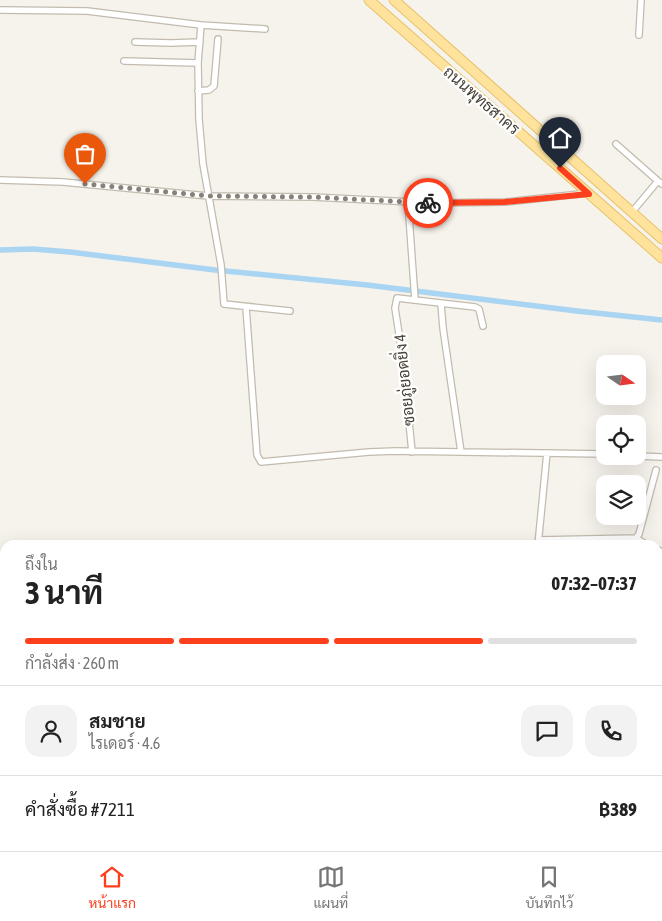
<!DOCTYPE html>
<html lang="th">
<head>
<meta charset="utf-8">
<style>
	:root { --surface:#fff; --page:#f2f2f2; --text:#222; --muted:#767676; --line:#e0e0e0; --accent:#fc3f1d }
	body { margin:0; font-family:"Asap Condensed",Sarabun,sans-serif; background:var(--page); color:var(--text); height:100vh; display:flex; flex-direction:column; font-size:19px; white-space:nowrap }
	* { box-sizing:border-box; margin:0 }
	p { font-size:16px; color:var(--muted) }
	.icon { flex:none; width:28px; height:28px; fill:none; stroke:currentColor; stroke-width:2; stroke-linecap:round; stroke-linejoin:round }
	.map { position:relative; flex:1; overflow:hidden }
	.side { position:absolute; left:0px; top:540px; width:662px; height:311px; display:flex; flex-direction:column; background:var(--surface); border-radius:15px 15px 0 0; box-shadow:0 5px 20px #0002 }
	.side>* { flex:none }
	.needle { width:32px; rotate:104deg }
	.buttons { position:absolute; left:596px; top:355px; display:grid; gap:10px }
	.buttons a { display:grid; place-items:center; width:50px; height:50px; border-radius:10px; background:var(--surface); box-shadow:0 5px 20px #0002; font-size:25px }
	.pin { position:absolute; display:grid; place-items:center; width:42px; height:42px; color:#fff; margin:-51px -21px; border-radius:50% 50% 50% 0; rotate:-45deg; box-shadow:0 0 5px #0007 }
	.pin .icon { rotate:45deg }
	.courier { position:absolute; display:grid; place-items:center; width:50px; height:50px; margin:-25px; border:4px solid #fc3f1d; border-radius:50%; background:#fff; color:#222; box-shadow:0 1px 6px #0007 }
	.head em { font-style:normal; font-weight:700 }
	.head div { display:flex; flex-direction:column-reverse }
	.head { display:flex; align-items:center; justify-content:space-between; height:85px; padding:0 25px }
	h1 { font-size:32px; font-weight:700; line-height:38px }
	.bar { display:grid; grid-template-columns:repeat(4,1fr); gap:8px 5px; align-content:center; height:60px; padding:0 25px }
	.bar i { height:6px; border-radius:4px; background:var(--line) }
	.bar .active { background:var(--accent) }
	.bar p { grid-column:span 4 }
	.line { display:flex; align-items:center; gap:12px; padding:0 25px; border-top:1px solid var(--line) }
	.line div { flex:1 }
	.round { display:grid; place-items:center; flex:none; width:52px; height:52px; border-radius:15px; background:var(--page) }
	.tab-bar { display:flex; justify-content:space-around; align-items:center; height:70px; border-top:1px solid var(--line); background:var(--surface); font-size:14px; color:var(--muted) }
	.tab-bar a { display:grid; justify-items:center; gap:2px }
	.tab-bar .active { color:var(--accent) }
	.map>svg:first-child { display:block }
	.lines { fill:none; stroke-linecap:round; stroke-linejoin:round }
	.canal { stroke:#a9d4f2; stroke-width:5.5 }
	.minor-casing { stroke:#c2bbae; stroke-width:8 }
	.primary-casing { stroke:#e6c16a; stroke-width:11 }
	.minor { stroke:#fff; stroke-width:5.5 }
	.primary { stroke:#ffe39c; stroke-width:9 }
	.done { stroke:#878178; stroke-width:5; stroke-dasharray:0 9 }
	.route { stroke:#fc3f1d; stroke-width:6 }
	.labels { text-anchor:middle; stroke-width:4.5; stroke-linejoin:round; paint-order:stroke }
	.street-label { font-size:16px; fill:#4b4439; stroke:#fff }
</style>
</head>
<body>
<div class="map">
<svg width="662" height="851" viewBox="0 0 662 851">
	<rect width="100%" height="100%" fill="#f6f3ec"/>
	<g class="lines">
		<path class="canal" d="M0,250l33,-1 37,3 145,18 152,15 210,26 85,9"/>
		<g class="minor-casing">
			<path id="minor" d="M0,10l87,1 114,14 64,4
				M201,25l-3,38 1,56 4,45 18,101 3,39 66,7
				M639,35l2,-35
				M135,42l36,1 29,-1
				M124,61l74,2
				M198,91l11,-1 5,-4 4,-47
				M616,144l42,37
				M0,180l63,2 145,14 104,1 121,6 72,-1 84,-9
				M408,202l7,98
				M632,212l26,-31 4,3
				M441,304l2,24 18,124
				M246,307l11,148 4,7 108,-10 27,-1 209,3
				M412,452l-9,-92 -8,-52 2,-10 78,9 4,2 4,17
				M638,456l24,1
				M636,538l11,7
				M539,540l97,-2 3,-4 17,-64
				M538,545l9,-92
				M658,550l4,2
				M658,567h4
				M0,578l5,-1
				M661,605l1,-9
				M132,846v5
				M331,846l1,5
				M359,846v5
				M531,846l41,5
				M387,851v-5
				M413,851l1,-5
				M439,851v-5
				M465,851v-5
				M487,851v-5
				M492,851l1,-5"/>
		</g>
		<g class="primary-casing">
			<path id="primary" d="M369,0l293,258
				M394,0l268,239"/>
		</g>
		<use href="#minor" class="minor"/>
		<use href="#primary" class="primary"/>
	</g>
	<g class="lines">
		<path class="done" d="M85,184l123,12 104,1 116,6"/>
		<path class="route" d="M428,203l77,-1 84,-8 -29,-26"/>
	</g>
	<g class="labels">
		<g class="street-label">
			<text transform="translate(482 100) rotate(41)" y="6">ถนนพุทธสาคร</text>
			<text transform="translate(404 380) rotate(-96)" y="6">ซอยภู่ยอดยิ่ง 4</text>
		</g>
	</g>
</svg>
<div class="buttons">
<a><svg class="needle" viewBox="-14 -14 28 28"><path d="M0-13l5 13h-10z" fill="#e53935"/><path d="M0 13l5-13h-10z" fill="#767676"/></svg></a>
<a><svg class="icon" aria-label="locate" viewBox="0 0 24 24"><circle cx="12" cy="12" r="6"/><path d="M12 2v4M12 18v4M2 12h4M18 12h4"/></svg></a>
<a><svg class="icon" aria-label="layers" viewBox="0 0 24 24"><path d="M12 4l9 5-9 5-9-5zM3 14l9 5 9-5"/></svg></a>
</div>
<div class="pin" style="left:85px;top:184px;background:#ea580c"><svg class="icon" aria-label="bag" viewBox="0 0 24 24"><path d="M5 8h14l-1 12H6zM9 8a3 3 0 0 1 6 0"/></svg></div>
<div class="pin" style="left:560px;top:168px;background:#1f2937"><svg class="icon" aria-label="home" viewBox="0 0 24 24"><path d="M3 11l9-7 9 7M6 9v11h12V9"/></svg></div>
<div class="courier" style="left:428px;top:203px"><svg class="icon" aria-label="bike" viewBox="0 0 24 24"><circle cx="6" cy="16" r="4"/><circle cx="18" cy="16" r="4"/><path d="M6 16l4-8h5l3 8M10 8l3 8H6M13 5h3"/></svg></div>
<section class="side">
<div class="head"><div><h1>3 นาที</h1><p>ถึงใน</p></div><em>07:32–07:37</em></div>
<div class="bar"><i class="active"></i><i class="active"></i><i class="active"></i><i></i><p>กำลังส่ง · 260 m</p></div>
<div class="line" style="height:90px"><a class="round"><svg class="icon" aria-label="person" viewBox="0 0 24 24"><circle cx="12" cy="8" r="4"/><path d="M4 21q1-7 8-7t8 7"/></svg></a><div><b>สมชาย</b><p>ไรเดอร์ · 4.6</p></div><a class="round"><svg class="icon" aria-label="chat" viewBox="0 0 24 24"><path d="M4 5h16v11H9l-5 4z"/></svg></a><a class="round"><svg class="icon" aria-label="phone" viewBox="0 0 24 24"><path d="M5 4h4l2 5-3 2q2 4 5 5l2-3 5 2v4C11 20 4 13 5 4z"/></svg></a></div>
<div class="line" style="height:65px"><div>คำสั่งซื้อ #7211</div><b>฿389</b></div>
</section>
</div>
<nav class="tab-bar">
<a class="active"><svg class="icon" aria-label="home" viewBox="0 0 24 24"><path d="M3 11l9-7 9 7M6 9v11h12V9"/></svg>หน้าแรก</a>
<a><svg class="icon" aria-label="map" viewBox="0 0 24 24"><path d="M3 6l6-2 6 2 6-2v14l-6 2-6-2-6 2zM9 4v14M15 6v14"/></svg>แผนที่</a>
<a><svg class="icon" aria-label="saved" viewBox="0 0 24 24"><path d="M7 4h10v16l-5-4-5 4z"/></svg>บันทึกไว้</a>
</nav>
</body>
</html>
